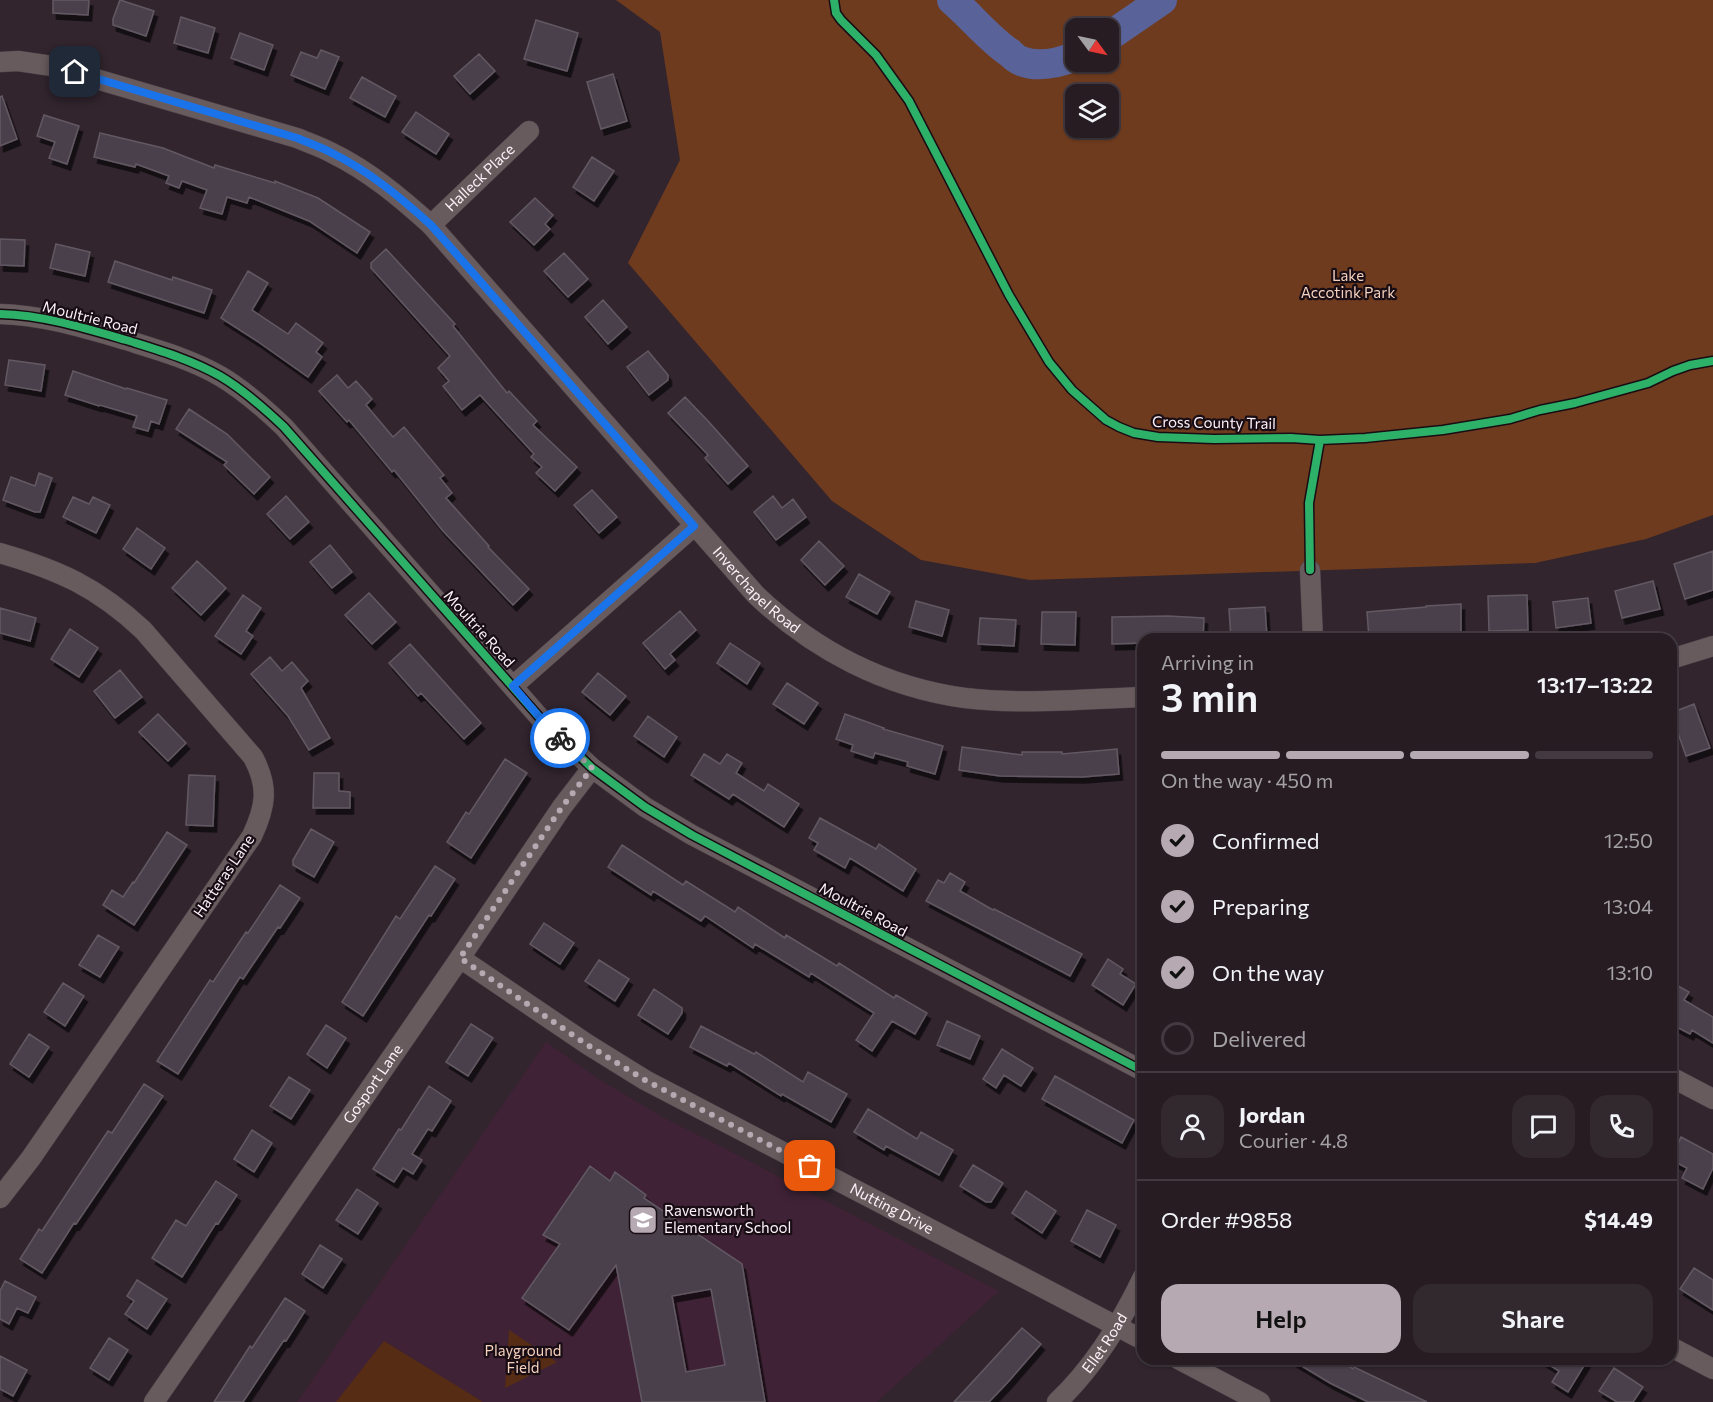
<!DOCTYPE html>
<html lang="en">
<head>
<meta charset="utf-8">
<style>
	:root { --surface:#261c22; --page:#32292f; --text:#f1f3f6; --muted:#a4a1a5; --line:#423a40; --accent:#b7a9b1 }
	body { margin:0; font-family:Commissioner,sans-serif; background:var(--page); color:var(--text); height:100vh; display:flex; flex-direction:column; font-size:22px; white-space:nowrap }
	* { box-sizing:border-box; margin:0 }
	p { font-size:20px; color:var(--muted) }
	.icon { flex:none; width:33px; height:33px; fill:none; stroke:currentColor; stroke-width:2; stroke-linecap:round; stroke-linejoin:round }
	.map { position:relative; flex:1; overflow:hidden }
	.sheet { position:absolute; left:1137px; top:633px; width:540px; height:732px; display:flex; flex-direction:column; background:var(--surface); border-radius:18px; box-shadow:0 2px 4px #0004,0 0 0 2px var(--line) }
	.sheet>* { flex:none }
	.needle { width:39px; rotate:123deg }
	.fabs { position:absolute; left:1065px; top:18px; display:grid; gap:12px }
	.fabs a { display:grid; place-items:center; width:54px; height:54px; border-radius:12px; background:var(--surface); box-shadow:0 2px 4px #0004,0 0 0 2px var(--line); font-size:30px }
	.pin { position:absolute; display:grid; place-items:center; width:51px; height:51px; color:#fff; margin:-26px; border-radius:12px; box-shadow:0 3px 9px #0006 }
	.courier { position:absolute; display:grid; place-items:center; width:60px; height:60px; margin:-30px; border:4px solid #1a73e8; border-radius:50%; background:#fff; color:#222; box-shadow:0 2px 8px #0007 }
	.head em { font-style:normal; font-weight:600 }
	.head div { display:flex; flex-direction:column-reverse }
	.head { display:flex; align-items:center; justify-content:space-between; height:102px; padding:0 24px }
	h1 { font-size:39px; font-weight:600; line-height:45px }
	.bar { display:grid; grid-template-columns:repeat(4,1fr); gap:9px 6px; align-content:center; height:72px; padding:0 24px }
	.bar i { height:8px; border-radius:4px; background:var(--line) }
	.bar .on { background:var(--accent) }
	.bar p { grid-column:span 4 }
	.line { display:flex; align-items:center; gap:15px; padding:0 24px; border-top:2px solid var(--line) }
	.line div { flex:1 }
	.round { display:grid; place-items:center; flex:none; width:63px; height:63px; border-radius:18px; background:var(--page) }
	ol { padding:0 24px; list-style:none }
	li { display:flex; align-items:center; gap:18px; height:66px }
	li p { margin-inline-start:auto }
	li .icon { padding:6px; border-radius:50%; background:var(--accent); color:#111; stroke-width:4 }
	li:last-child { color:var(--muted) }
	li i { width:33px; height:33px; border:3px solid var(--line); border-radius:50% }
	.button { display:flex; gap:12px; margin-top:auto; padding:12px 24px }
	.button a { flex:1; height:69px; border-radius:18px; background:var(--accent); color:#111; font-size:24px; font-weight:600; line-height:69px; text-align:center }
	.button a+a { background:var(--page); color:var(--text) }
	.map>svg:first-child { display:block }
	.built { fill:#3f2235 }
	.green { fill:#562c14 }
	.forest { fill:#6f3b1e; fill-rule:evenodd }
	.lines { fill:none; stroke-linecap:round; stroke-linejoin:round }
	.river { stroke:#596399; stroke-width:30 }
	.building { fill:#4a414b; stroke:#625963; stroke-width:1.5; fill-rule:evenodd; filter:url(#shadow) }
	.minor-casing { stroke:#4e4249; stroke-width:21 }
	.minor { stroke:#685b5e; stroke-width:20 }
	.cycleway-casing { stroke:#180d14; stroke-width:11 }
	.cycleway { stroke:#2db169; stroke-width:8 }
	.done { stroke:#b7a9b1; stroke-width:6; stroke-dasharray:0 10.8 }
	.route { stroke:#1a73e8; stroke-width:8 }
	.labels { text-anchor:middle; stroke-width:4.5; stroke-linejoin:round; paint-order:stroke }
	.street-label { font-size:15px; fill:#fef0f8; stroke:#180d14 }
	.park-label { font-size:15px; fill:#f6d1be; stroke:#180d14 }
	.poi-label { font-size:15px; fill:#fef0f8; stroke:#180d14; text-anchor:start }
</style>
</head>
<body>
<div class="map">
<svg width="1713" height="1402" viewBox="0 0 1713 1402">
	<defs>
		<filter id="shadow"><feDropShadow dx="3.5" dy="6" stdDeviation="0" flood-color="#0009"/></filter>
	</defs>
	<rect width="100%" height="100%" fill="#32252e"/>
	<path class="built" d="M546,1042l54,38 68,40 60,30 271,141 -122,111h-580z"/>
	<path class="green" d="M509,1330l48,32 -52,26z
		M384,1341l99,61h-147z"/>
	<path class="forest" d="M616,0h1097v515l-67,24 -111,24 -505,17 -109,-20 -89,-59 -204,-238 52,-103 -20,-128zM1076,28h32v34h-32zM1076,94h32v34h-32z"/>
	<g class="lines">
		<path class="river" d="M952,0c20,17 36,38 58,53 3,3 7,7 11,8 18,7 38,2 55,-5
			M1108,37l54,-37"/>
	</g>
	<path class="building" d="M53,0h36l-1,15 -35,-2z
		M120,0l34,11 -8,25 -33,-11v-6z
		M181,17l34,11 -7,25 -34,-10z
		M536,20l42,13 -11,38 -43,-12z
		M240,33l33,12 -9,25 -33,-12z
		M321,50l18,7 -14,32 -34,-14 10,-23 16,6z
		M479,54l16,17 -25,23 -16,-18z
		M613,74l14,47 -26,8 -14,-47z
		M362,77l34,19 -11,21 -35,-19z
		M2,96l15,43 -17,7v-49z
		M416,112l33,22 -13,20 -34,-22z
		M44,115l35,11 -12,38 -18,-6 6,-16 -18,-6z
		M100,133l63,15 51,20 1,-3 60,18v-2l43,17 52,34 -13,21 -48,-32 -60,-24 -2,6 -20,-6 -5,17 -22,-6 7,-18 -25,-9 -3,7 -13,-5 3,-7 -33,-12 -1,3 -41,-10z
		M592,157l22,14 -20,30 -21,-14z
		M535,198l18,17 -8,9 5,5 -16,16 -24,-23z
		M0,239l25,1 -1,26 -24,-1z
		M56,244l34,8 -5,24 -35,-8z
		M386,249l69,75 -2,2 54,67 2,-2 28,30 -4,4 44,42 -22,24 -19,-18 6,-6 -11,-10 3,-3 -54,-59 -18,15 -19,-24 6,-5 -11,-13 12,-12 -79,-88v-5z
		M564,253l24,26 -20,18 -24,-26z
		M115,261l57,19 1,-3 39,13 -8,23 -96,-31z
		M248,271l20,12 -16,27 36,24 8,-11 27,20 -7,9 6,5 -14,20 -51,-36 -36,-23z
		M603,300l24,27 -19,17 -23,-27z
		M648,351l20,24v5l-19,15 -22,-28z
		M9,360l36,5 -4,26 -36,-6z
		M73,371l53,18 1,-1 40,12 -8,24 -8,-3 -3,10 -15,-4 4,-11 -37,-11 -1,1 -34,-11z
		M337,375l11,13 8,-7 16,18 -6,6 27,32 11,-10 40,48 -4,3 12,15 -6,5 43,48 -1,1 41,42 -16,16 -70,-74 -49,-61 -2,2 -43,-52 -2,2 -28,-31z
		M685,397l24,25 39,44 -20,18 -23,-26 3,-3 -40,-42z
		M189,409l38,25 43,43 -16,17 -30,-29 3,-3 -51,-33z
		M39,473l13,5 -12,34h-5l-32,-12 8,-23 24,9z
		M592,490l25,27 -18,16 -25,-28z
		M286,496l23,26 -19,17 -23,-25z
		M773,496l9,12 11,-9 13,18 -30,23 -22,-28z
		M73,497l16,7 4,-7 17,8 -14,28 -33,-16z
		M137,528l28,20 -14,21 -28,-20z
		M819,541l25,25 -19,19 -24,-25z
		M330,545l22,27 -20,16 -22,-26z
		M1713,551v39l-28,9 -11,-35z
		M197,561l29,27 -25,27 -29,-27z
		M859,574l31,18 -13,22 -31,-17z
		M1653,581l7,28 -38,9 -7,-27z
		M369,593l27,29 -24,22 -27,-29z
		M243,595l18,13 -15,23 7,5 -12,18 -26,-18z
		M1527,595l1,35 -39,1 -1,-35z
		M1588,598l3,25 -35,5 -3,-26z
		M916,601l33,9 -7,26 -33,-9z
		M1461,604v28l-56,2 -36,4 -2,-26 59,-5v-1z
		M1265,607l2,31 -36,1 -2,-30z
		M0,608l36,10 -6,23 -30,-8z
		M680,611l16,19 -26,24 5,6 -10,9 -22,-26z
		M1042,612h34l-1,33 -34,-1z
		M1168,616l36,2 -1,21h-60v4l-31,1v-27z
		M980,618l36,2 -2,26 -36,-2z
		M70,629l28,19 -19,29 -28,-18z
		M730,643l30,20 -13,21 -30,-21z
		M410,644l71,79 -17,16 -43,-46 -3,3 -29,-33z
		M270,657l12,14 10,-9 16,19 -7,7 29,50 -21,12 -21,-34 -37,-42z
		M120,670l22,27 -27,21 -21,-27z
		M598,673l28,23 -16,19 -28,-23z
		M787,683l31,20 -14,21 -31,-20z
		M1694,704l16,44 -24,8 -15,-43z
		M158,714l28,29 -18,18 -29,-29z
		M845,714l39,14 -1,1 60,17 -8,28 -28,-8 1,-4 -33,-9 -2,5 -22,-7 2,-6 -17,-6z
		M648,716l29,21 -13,20 -30,-21z
		M962,747l60,8v-3h40v2l55,-5 2,25 -37,3 -82,-1 -41,-6z
		M704,754l16,10 7,-10 15,9 -6,10 28,18 4,-7 31,20 -15,23 -51,-33 -4,5 -38,-24z
		M505,759l22,14 -56,85 -24,-16 19,-30 3,2z
		M314,773h25v18l11,1v16h-37z
		M189,775l26,1 -2,50 -27,-1z
		M820,818l56,31 3,-5 37,25 -13,22 -53,-33 -5,10 -31,-18 4,-7 -9,-5z
		M311,829l23,13 -20,35 -21,-12v-5z
		M167,832l20,13 -53,80 -31,-20 9,-15 11,7 10,-15 1,1z
		M622,845l61,40 3,-4 49,31 3,-5 47,31 1,-3 51,31 2,-3 55,35 2,-3 31,18 -12,21 -23,-13 -20,30 -16,-11 18,-27 -63,-40 -2,4 -54,-33 -2,4 -48,-32 -4,5 -48,-30 -2,4 -43,-28z
		M435,866l20,13 -24,37 -2,-1 -66,101 -21,-14 54,-86 4,3z
		M950,873l15,9 -5,9 33,19 1,-1 88,45 -12,22 -144,-75 12,-21 6,3z
		M280,885l20,13 -20,30 -2,-1 -35,52 -3,-2 -62,97 -21,-13 53,-81 3,2 33,-50 2,1z
		M544,923l30,20 -14,21 -30,-20z
		M98,935l21,12 -19,30 -21,-12z
		M1108,959l15,10 -3,5 16,10 -13,21 -31,-20z
		M599,960l30,19 -14,22 -30,-20z
		M1671,982l18,10 -5,8 29,17v26l-21,-13 -2,4 -19,-10z
		M63,983l21,13 -19,30 -21,-14z
		M654,989l28,19v5l-14,21 -30,-19z
		M947,1021l33,15 -10,23 -33,-14z
		M471,1024l22,14 -25,38 -22,-14z
		M326,1025l20,13 -19,30 -20,-14z
		M701,1026l53,28 2,-2 47,30 5,-10 39,22 -16,28 -49,-28 -1,2 -52,-33 -2,3 -37,-19z
		M29,1034l20,13 -20,30 -19,-13z
		M1002,1049l31,19 -12,18 -17,-11 -8,13 -13,-9z
		M1055,1076l79,44 -12,23 -80,-44z
		M289,1077l21,13 -19,29 -21,-13z
		M144,1084l19,12 -87,128 -2,-1 -32,50 -22,-14 19,-30 3,2 66,-100 4,2z
		M429,1086l22,15 -19,30 -4,-2 -16,25 10,6 -9,14 -10,-6 -9,14 -21,-13 26,-40 2,1z
		M868,1109l49,30 4,-7 32,18 -14,25 -53,-29 -2,4 -30,-18z
		M252,1130l20,13 -18,29 -20,-13z
		M1681,1137l32,17v14l-10,21 -21,-11 5,-10 -16,-8z
		M973,1165l30,18 -12,19h-5l-26,-16z
		M590,1166l20,15 5,-9 31,23 -2,3 98,66 23,138h-123l-26,-137 -47,65 -47,-32 38,-54 -17,-9zM711,1289l14,76 -39,7 -14,-76z
		M216,1181l21,14 -19,29 -2,-1 -34,54 -30,-19 24,-38 10,6z
		M357,1189l21,14 -20,31 -22,-14z
		M1026,1191l30,20 -14,22 -30,-20z
		M1087,1210l29,15 -16,32 -29,-16z
		M320,1245l22,14 -19,29 -21,-14z
		M1694,1268l19,12v30l-33,-21z
		M137,1280l30,19 -20,30 -22,-15 9,-13 -7,-5z
		M5,1281l31,16 -8,16 -11,-5 -8,16 -9,-5v-28z
		M285,1298l20,13 -19,30 -2,-1 -41,62h-29l36,-56 2,2z
		M1022,1328l19,16 -32,37 -20,21h-35z
		M109,1338l19,12 -19,30 -19,-12z
		M0,1356l27,14 -14,26 -13,-7z
		M1290,1359h47l16,10 1,-2 73,35h-59l-38,-19z
		M1540,1359h48l-20,33 -16,-10 7,-11z
		M1614,1368l29,19 -10,15h-16l-18,-11z"/>
	<g class="lines">
		<g class="minor-casing">
			<g id="minor">
				<path id="s1" d="M0,62l18,-1 34,5 245,72c12,5 24,9 35,15 37,18 69,45 99,72l325,370c58,55 129,92 209,103 59,7 119,1 178,-1"/>
				<path id="s2" d="M431,225l98,-94"/>
				<path d="M0,314c43,1 85,14 126,26 32,10 64,19 94,36 24,14 44,32 64,51l257,292 51,49 53,39 47,28 451,236"/>
				<path d="M0,553c59,17 97,34 143,77l110,127c16,30 13,49 -1,79l-221,322 -31,40"/>
				<path d="M1310,570l3,69"/>
				<path d="M1671,659l42,-13"/>
				<path d="M513,686l181,-160"/>
				<path id="s3" d="M460,958l127,86 58,36 498,260"/>
				<path d="M1671,1077l42,22"/>
				<path d="M1671,1347l42,22"/>
				<path d="M1178,1359l82,43"/>
				<path id="s4" d="M154,1402l306,-444 102,-151 30,-39"/>
				<path id="s5" d="M1057,1402c37,-35 64,-79 86,-125"/>
			</g>
		</g>
		<use href="#minor" class="minor"/>
		<g class="cycleway-casing">
			<path id="cycleway" d="M834,0l2,13 5,7 35,35 33,46 100,194 40,67 23,28 34,30 13,7 15,6 24,4 56,2 77,-1 29,2 45,-2 78,-8 67,-11 30,-9 35,-7 73,-20 25,-12 17,-6 23,-4
				M0,314c43,1 85,14 126,26 32,10 64,19 94,36 24,14 44,32 64,51l257,292 51,49 53,39 47,28 451,236
				M1310,570l-1,-67 11,-63"/>
		</g>
		<use href="#cycleway" class="cycleway"/>
	</g>
	<g class="lines">
		<path class="done" d="M560,738l32,30 -30,39 -102,151 126,86 59,36 165,86"/>
		<path class="route" d="M75,72l222,66c12,5 24,9 35,15 37,18 69,45 99,72l263,301 -181,160 28,33 19,19"/>
	</g>
	<defs>
		<g id="school-square" transform="scale(1.5)"><rect x="-9" y="-9" width="18" height="18" rx="4" fill="#b7a9b1" stroke="#180d14"/><path d="M0-5L7-2L0 1L-7-2ZM-4 1L0 2.5L4 1V4Q0 6-4 4Z" fill="#fff"/></g>
	</defs>
	<g fill-rule="evenodd">
		<use href="#school-square" x="643" y="1220"/>
	</g>
	<g class="labels">
		<g class="street-label">
			<text dy="5" stroke="none"><textPath href="#s2" startOffset="68">Halleck Place</textPath></text>
			<text transform="translate(90 318) rotate(14)" y="5">Moultrie Road</text>
			<text transform="translate(1214 423) rotate(1)" y="5">Cross County Trail</text>
			<text dy="5" stroke="none"><textPath href="#s1" startOffset="958">Inverchapel Road</textPath></text>
			<text transform="translate(479 629) rotate(48)" y="5">Moultrie Road</text>
			<text transform="translate(224 876) rotate(-56)" y="5">Hatteras Lane</text>
			<text transform="translate(863 910) rotate(28)" y="5">Moultrie Road</text>
			<text dy="5" stroke="none"><textPath href="#s4" startOffset="386">Gosport Lane</textPath></text>
			<text dy="5" stroke="none"><textPath href="#s3" startOffset="500">Nutting Drive</textPath></text>
			<text dy="5" stroke="none"><textPath href="#s5" startOffset="76">Ellet Road</textPath></text>
		</g>
		<g class="park-label">
			<text x="1348" y="281">Lake<tspan x="1348" dy="17">Accotink Park</tspan></text>
			<text x="523" y="1356">Playground<tspan x="523" dy="17">Field</tspan></text>
		</g>
		<g class="poi-label">
			<text x="664" y="1216">Ravensworth<tspan x="664" dy="17">Elementary School</tspan></text>
		</g>
	</g>
</svg>
<div class="fabs">
<a><svg class="needle" viewBox="-14 -14 28 28"><path d="M0-13l5 13h-10z" fill="#e53935"/><path d="M0 13l5-13h-10z" fill="#a4a1a5"/></svg></a>
<a><svg class="icon" aria-label="layers" viewBox="0 0 24 24"><path d="M12 4l9 5-9 5-9-5zM3 14l9 5 9-5"/></svg></a>
</div>
<div class="pin" style="left:810px;top:1166px;background:#ea580c"><svg class="icon" aria-label="bag" viewBox="0 0 24 24"><path d="M5 8h14l-1 12H6zM9 8a3 3 0 0 1 6 0"/></svg></div>
<div class="pin" style="left:75px;top:72px;background:#1f2937"><svg class="icon" aria-label="home" viewBox="0 0 24 24"><path d="M3 11l9-7 9 7M6 9v11h12V9"/></svg></div>
<div class="courier" style="left:560px;top:738px"><svg class="icon" aria-label="bike" viewBox="0 0 24 24"><circle cx="6" cy="16" r="4"/><circle cx="18" cy="16" r="4"/><path d="M6 16l4-8h5l3 8M10 8l3 8H6M13 5h3"/></svg></div>
<section class="sheet">
<div class="head"><div><h1>3 min</h1><p>Arriving in</p></div><em>13:17–13:22</em></div>
<div class="bar"><i class="on"></i><i class="on"></i><i class="on"></i><i></i><p>On the way · 450 m</p></div>
<ol>
<li><svg class="icon" aria-label="check" viewBox="0 0 24 24"><path d="M5 12l5 5 9-10"/></svg>Confirmed<p>12:50</p></li>
<li><svg class="icon" aria-label="check" viewBox="0 0 24 24"><path d="M5 12l5 5 9-10"/></svg>Preparing<p>13:04</p></li>
<li><svg class="icon" aria-label="check" viewBox="0 0 24 24"><path d="M5 12l5 5 9-10"/></svg>On the way<p>13:10</p></li>
<li><i></i>Delivered</li>
</ol>
<div class="line" style="height:108px"><a class="round"><svg class="icon" aria-label="person" viewBox="0 0 24 24"><circle cx="12" cy="8" r="4"/><path d="M4 21q1-7 8-7t8 7"/></svg></a><div><b>Jordan</b><p>Courier · 4.8</p></div><a class="round"><svg class="icon" aria-label="chat" viewBox="0 0 24 24"><path d="M4 5h16v11H9l-5 4z"/></svg></a><a class="round"><svg class="icon" aria-label="phone" viewBox="0 0 24 24"><path d="M5 4h4l2 5-3 2q2 4 5 5l2-3 5 2v4C11 20 4 13 5 4z"/></svg></a></div>
<div class="line" style="height:78px"><div>Order #9858</div><b>$14.49</b></div>
<div class="button"><a>Help</a><a>Share</a></div>
</section>
</div>
</body>
</html>
